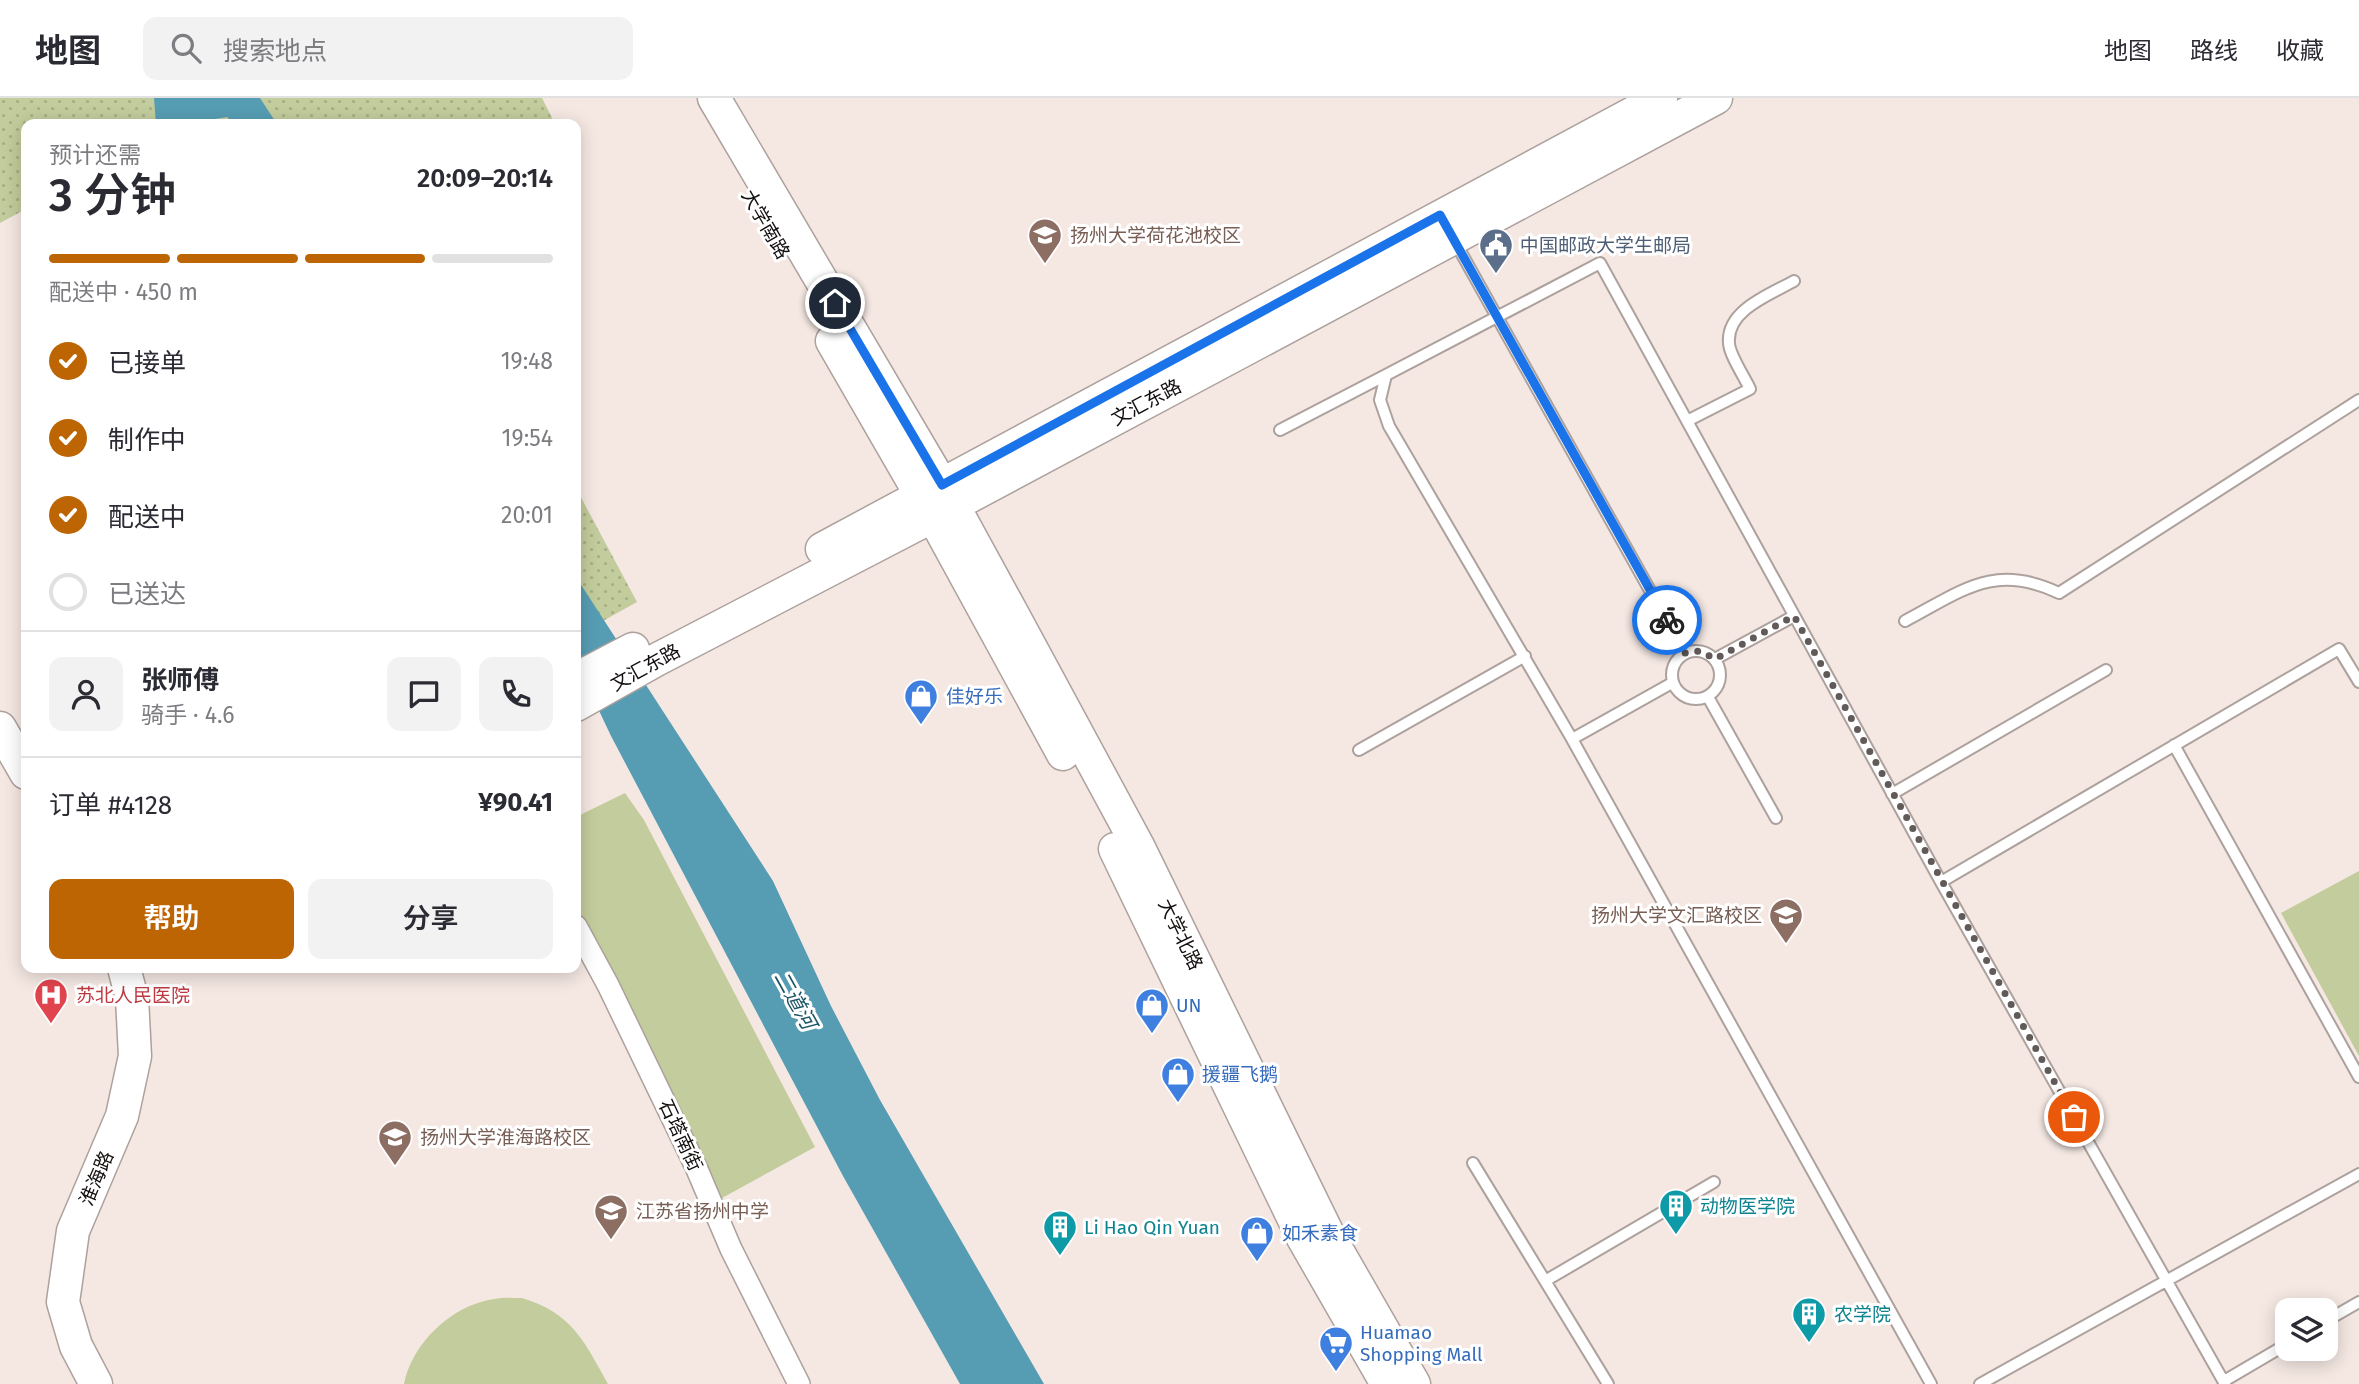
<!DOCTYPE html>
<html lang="zh">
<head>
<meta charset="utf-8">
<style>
	:root { --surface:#fff; --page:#f2f2f3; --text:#2b2b33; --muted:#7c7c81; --line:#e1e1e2; --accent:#bd6403 }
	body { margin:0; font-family:"Fira Sans","Noto Sans SC",sans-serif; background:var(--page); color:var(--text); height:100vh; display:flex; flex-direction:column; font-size:26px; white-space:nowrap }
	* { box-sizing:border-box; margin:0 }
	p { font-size:23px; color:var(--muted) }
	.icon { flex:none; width:38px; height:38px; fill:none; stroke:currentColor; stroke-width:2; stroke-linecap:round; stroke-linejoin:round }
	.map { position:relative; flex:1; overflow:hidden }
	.side { position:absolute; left:21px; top:21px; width:560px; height:854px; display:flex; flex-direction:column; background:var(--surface); border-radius:14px; box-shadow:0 4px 18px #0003 }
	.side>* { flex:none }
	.controls { position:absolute; left:2275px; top:1200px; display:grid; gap:14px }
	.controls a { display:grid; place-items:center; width:63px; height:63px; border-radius:14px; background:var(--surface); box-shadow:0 4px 18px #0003; font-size:35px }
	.pin { position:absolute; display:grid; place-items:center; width:60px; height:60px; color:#fff; margin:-30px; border:4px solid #fff; border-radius:50%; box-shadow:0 2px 7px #0007 }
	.courier { position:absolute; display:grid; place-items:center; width:70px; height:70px; margin:-35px; border:5px solid #1a73e8; border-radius:50%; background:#fff; color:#222; box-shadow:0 2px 9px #0007 }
	.headline em { font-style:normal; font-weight:600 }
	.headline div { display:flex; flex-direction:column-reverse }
	.headline { display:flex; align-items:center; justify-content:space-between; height:119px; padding:0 28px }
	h1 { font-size:46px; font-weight:600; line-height:52px }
	.bar { display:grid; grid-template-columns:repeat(4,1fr); gap:10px 7px; align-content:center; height:84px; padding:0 28px }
	.bar i { height:9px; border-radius:5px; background:var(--line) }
	.bar .on { background:var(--accent) }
	.bar p { grid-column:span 4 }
	.line { display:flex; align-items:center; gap:18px; padding:0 28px; border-top:2px solid var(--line) }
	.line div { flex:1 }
	.round { display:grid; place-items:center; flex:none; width:74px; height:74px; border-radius:14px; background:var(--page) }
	ol { padding:0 28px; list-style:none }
	li { display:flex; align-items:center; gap:21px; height:77px }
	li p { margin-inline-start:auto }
	li .icon { padding:7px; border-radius:50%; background:var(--accent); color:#fff; stroke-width:4 }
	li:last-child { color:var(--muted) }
	li i { width:38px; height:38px; border:4px solid var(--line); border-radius:50% }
	.action { display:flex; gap:14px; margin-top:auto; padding:14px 28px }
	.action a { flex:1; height:80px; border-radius:14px; background:var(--accent); color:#fff; font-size:28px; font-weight:600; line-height:80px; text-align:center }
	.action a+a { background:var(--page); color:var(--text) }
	header { display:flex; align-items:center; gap:42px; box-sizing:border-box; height:98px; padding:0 35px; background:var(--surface); border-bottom:2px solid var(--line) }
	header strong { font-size:33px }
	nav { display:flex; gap:38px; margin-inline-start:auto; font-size:24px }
	.search { width:490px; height:63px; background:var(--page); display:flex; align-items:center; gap:18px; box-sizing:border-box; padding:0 24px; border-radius:14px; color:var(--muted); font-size:26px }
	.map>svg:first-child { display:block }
	.grass { fill:#c3cc9c }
	.park { fill:url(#park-dots) }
	.water { fill:#569db3 }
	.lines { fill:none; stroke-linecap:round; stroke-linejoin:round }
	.lane-casing { stroke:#ada19d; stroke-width:14 }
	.street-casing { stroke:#ada19d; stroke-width:24 }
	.secondary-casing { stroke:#ada19d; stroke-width:35 }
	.lane { stroke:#fff; stroke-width:10 }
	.street { stroke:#fff; stroke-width:21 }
	.secondary { stroke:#fff; stroke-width:32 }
	.done { stroke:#615a58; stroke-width:7; stroke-dasharray:0 12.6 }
	.route { stroke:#1a73e8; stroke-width:9 }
	.labels { text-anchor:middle; stroke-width:6; stroke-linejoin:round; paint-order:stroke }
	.street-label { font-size:19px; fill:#120e0d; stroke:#fff }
	.education-label { font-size:19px; fill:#785e54; stroke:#fff; text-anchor:start }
	.service-label { font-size:19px; fill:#4e5e75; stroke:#fff; text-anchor:start }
	.shop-label { font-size:19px; fill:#366cbe; stroke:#fff; text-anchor:start }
	.health-label { font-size:19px; fill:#be3a42; stroke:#fff; text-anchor:start }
	.culture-label { font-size:19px; fill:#0d838f; stroke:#fff; text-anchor:start }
	.water-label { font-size:21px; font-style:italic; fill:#1a5565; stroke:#fff }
</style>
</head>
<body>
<header>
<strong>地图</strong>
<div class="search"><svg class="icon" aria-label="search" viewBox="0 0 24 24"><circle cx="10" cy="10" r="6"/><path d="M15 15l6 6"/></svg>搜索地点</div>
<nav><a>地图</a><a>路线</a><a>收藏</a></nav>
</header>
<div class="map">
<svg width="2359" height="1286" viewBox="0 0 2359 1286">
	<defs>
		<pattern id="park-dots" width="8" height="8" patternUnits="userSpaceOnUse" patternTransform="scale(1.75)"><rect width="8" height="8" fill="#c3cc9c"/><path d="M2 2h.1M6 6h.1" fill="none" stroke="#a6ae85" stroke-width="1.8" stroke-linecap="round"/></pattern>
	</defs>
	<rect width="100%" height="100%" fill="#f5e8e3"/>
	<path class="grass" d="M625,695l19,27 171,327 -93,51 -146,-293v-88z
		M2359,773v185l-78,-143z
		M522,1200c50,15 62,43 86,86h-204c8,-41 48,-79 90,-85 9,-2 19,-1 28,-1z"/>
	<path class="park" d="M0,0h542l13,26h-529v85l-26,14z
		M576,390l61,114 -61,34z"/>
	<path class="water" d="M154,0h106l17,26h-42l-8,-7 -41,7h-30z
		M576,479l197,304 58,125 49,94 164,284h-84l-117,-208 -232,-440 -35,-74z"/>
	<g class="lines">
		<g class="lane-casing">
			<path id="lane" d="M1454,142l231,413
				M1687,323l63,-32c-5,-11 -21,-35 -21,-46 -3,-33 42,-49 65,-62
				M1280,332l106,-55
				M1905,523c57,-30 89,-59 154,-28l300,-193
				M1672 577a24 24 0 1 1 48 0a24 24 0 1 1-48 0Z
				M1715,561l79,-43
				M1672,585l-100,56 -183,-313 -9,-26 6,-25 214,-112 341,619 284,502
				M1708,599l68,121
				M1572,641l359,645
				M2174,647l185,332
				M1359,652l166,-94
				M1892,696l214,-124
				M1941,784l398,-233 20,33
				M1473,1065l135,221
				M1545,1183l169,-99
				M2326,1223l33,-19
				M2224,1283l63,-37
				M1980,1286l379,-210"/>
		</g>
		<g class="street-casing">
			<path id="street" d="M576,828l32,59 88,182 35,82 68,135"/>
		</g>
		<g class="secondary-casing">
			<path id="secondary" d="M714,0l228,387 70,128 126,233 191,390 85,148
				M832,243l101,175 130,238
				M822,451l839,-451
				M576,581l57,-30
				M576,607l80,-45 277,-144 783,-418
				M0,630l26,45
				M1115,751l188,389 84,146
				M96,1286l-20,-38 -13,-44 10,-71 49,-115 13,-60 -3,-58 -8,-30"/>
		</g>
		<use href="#lane" class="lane"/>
		<use href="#street" class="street"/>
		<use href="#secondary" class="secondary"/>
	</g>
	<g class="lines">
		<path class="done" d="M1667,522l18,33 15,-2 15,8 79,-43 280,501"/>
		<path class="route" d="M835,205l107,182 498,-270 227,405"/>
	</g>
	<defs>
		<g id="university-pin" transform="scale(1.75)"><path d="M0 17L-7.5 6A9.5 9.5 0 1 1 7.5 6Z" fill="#8d6e63" stroke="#fff"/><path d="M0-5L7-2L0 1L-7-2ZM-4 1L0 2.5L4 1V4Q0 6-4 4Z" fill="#fff"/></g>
		<g id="civic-pin" transform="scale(1.75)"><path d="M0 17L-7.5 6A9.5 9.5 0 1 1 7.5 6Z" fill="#5c6f8a" stroke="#fff"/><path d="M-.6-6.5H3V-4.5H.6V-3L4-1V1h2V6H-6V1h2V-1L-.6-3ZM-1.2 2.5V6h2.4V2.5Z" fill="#fff"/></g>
		<g id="shop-pin" transform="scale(1.75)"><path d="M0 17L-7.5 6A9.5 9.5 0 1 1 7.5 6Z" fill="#3f7fe0" stroke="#fff"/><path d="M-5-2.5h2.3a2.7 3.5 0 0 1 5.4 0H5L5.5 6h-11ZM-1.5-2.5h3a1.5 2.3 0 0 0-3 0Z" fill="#fff"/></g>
		<g id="hospital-pin" transform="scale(1.75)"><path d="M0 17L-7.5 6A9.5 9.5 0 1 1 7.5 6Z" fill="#e0444e" stroke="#fff"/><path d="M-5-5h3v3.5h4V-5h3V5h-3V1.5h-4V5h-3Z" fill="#fff"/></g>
		<g id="building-pin" transform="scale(1.75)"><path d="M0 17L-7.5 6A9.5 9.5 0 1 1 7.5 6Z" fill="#0f9aa8" stroke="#fff"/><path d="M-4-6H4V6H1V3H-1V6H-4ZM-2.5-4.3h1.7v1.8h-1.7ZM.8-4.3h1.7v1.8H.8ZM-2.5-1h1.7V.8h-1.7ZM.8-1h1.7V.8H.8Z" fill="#fff"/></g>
		<g id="school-pin" transform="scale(1.75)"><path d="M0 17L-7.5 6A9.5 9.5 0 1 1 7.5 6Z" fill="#8d6e63" stroke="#fff"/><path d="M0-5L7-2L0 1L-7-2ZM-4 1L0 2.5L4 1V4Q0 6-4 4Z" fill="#fff"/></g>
		<g id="supermarket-pin" transform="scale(1.75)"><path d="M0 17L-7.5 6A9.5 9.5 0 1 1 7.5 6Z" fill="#3f7fe0" stroke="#fff"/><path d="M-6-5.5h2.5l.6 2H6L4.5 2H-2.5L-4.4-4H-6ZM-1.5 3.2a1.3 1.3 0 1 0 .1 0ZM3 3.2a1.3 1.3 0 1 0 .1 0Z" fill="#fff"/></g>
	</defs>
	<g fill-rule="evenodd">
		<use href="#university-pin" x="1045" y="137"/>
		<use href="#civic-pin" x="1496" y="147"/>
		<use href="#shop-pin" x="921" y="598"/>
		<use href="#university-pin" x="1786" y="817"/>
		<use href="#hospital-pin" x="51" y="897"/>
		<use href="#shop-pin" x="1152" y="907"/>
		<use href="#shop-pin" x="1178" y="976"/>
		<use href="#university-pin" x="395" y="1039"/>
		<use href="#building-pin" x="1676" y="1108"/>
		<use href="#school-pin" x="611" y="1113"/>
		<use href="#building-pin" x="1060" y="1129"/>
		<use href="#shop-pin" x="1257" y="1135"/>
		<use href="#building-pin" x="1809" y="1216"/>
		<use href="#supermarket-pin" x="1336" y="1245"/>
	</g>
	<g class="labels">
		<g class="street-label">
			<text transform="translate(766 126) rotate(60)" y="7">大学南路</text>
			<text transform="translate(1146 304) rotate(-28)" y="7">文汇东路</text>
			<text transform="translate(645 569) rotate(-29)" y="7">文汇东路</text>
			<text transform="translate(1181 836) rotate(64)" y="7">大学北路</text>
			<text transform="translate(681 1037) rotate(65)" y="7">石塔南街</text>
			<text transform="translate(96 1080) rotate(-67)" y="7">淮海路</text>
		</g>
		<g class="education-label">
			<text x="1070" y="144">扬州大学荷花池校区</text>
			<text x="1762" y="824" text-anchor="end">扬州大学文汇路校区</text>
			<text x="420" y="1046">扬州大学淮海路校区</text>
			<text x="636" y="1120">江苏省扬州中学</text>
		</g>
		<g class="service-label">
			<text x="1520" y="154">中国邮政大学生邮局</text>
		</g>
		<g class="shop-label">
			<text x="946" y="605">佳好乐</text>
			<text x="1176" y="914">UN</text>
			<text x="1202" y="983">援疆飞鹅</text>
			<text x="1282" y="1142">如禾素食</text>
			<text x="1360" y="1241">Huamao<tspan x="1360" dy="22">Shopping Mall</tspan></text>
		</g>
		<g class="health-label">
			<text x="76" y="904">苏北人民医院</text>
		</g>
		<g class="culture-label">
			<text x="1700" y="1115">动物医学院</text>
			<text x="1084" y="1136">Li Hao Qin Yuan</text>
			<text x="1834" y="1223">农学院</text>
		</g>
		<g class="water-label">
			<text transform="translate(795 902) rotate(61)" y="7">二道河</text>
		</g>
	</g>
</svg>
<div class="controls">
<a><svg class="icon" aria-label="layers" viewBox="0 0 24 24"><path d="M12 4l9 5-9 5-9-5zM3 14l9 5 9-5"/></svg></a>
</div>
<div class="pin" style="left:2074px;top:1019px;background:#ea580c"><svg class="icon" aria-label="bag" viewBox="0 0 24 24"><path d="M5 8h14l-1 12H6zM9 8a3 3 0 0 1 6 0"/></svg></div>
<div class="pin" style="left:835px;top:205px;background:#1f2937"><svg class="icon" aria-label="home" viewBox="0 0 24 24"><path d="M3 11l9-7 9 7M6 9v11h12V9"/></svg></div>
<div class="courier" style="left:1667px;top:522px"><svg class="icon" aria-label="bike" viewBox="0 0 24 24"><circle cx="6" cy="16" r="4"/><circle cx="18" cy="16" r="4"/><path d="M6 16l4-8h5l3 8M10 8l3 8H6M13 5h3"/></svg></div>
<section class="side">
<div class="headline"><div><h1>3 分钟</h1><p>预计还需</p></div><em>20:09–20:14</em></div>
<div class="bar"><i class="on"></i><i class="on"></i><i class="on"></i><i></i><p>配送中 · 450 m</p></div>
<ol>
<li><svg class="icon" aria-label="check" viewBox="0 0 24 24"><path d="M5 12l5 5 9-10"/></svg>已接单<p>19:48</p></li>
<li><svg class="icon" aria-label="check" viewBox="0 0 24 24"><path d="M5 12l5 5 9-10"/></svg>制作中<p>19:54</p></li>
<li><svg class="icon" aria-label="check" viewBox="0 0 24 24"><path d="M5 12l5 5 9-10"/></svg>配送中<p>20:01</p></li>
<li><i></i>已送达</li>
</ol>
<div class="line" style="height:126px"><a class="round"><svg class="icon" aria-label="person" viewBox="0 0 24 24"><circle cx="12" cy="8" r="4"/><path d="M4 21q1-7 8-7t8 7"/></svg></a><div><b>张师傅</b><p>骑手 · 4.6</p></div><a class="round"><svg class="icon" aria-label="chat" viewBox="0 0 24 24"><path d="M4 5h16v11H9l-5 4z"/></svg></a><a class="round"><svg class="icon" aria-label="phone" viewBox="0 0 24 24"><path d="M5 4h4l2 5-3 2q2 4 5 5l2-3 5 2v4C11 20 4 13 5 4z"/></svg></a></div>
<div class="line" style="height:91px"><div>订单 #4128</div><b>¥90.41</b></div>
<div class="action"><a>帮助</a><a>分享</a></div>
</section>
</div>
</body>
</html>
